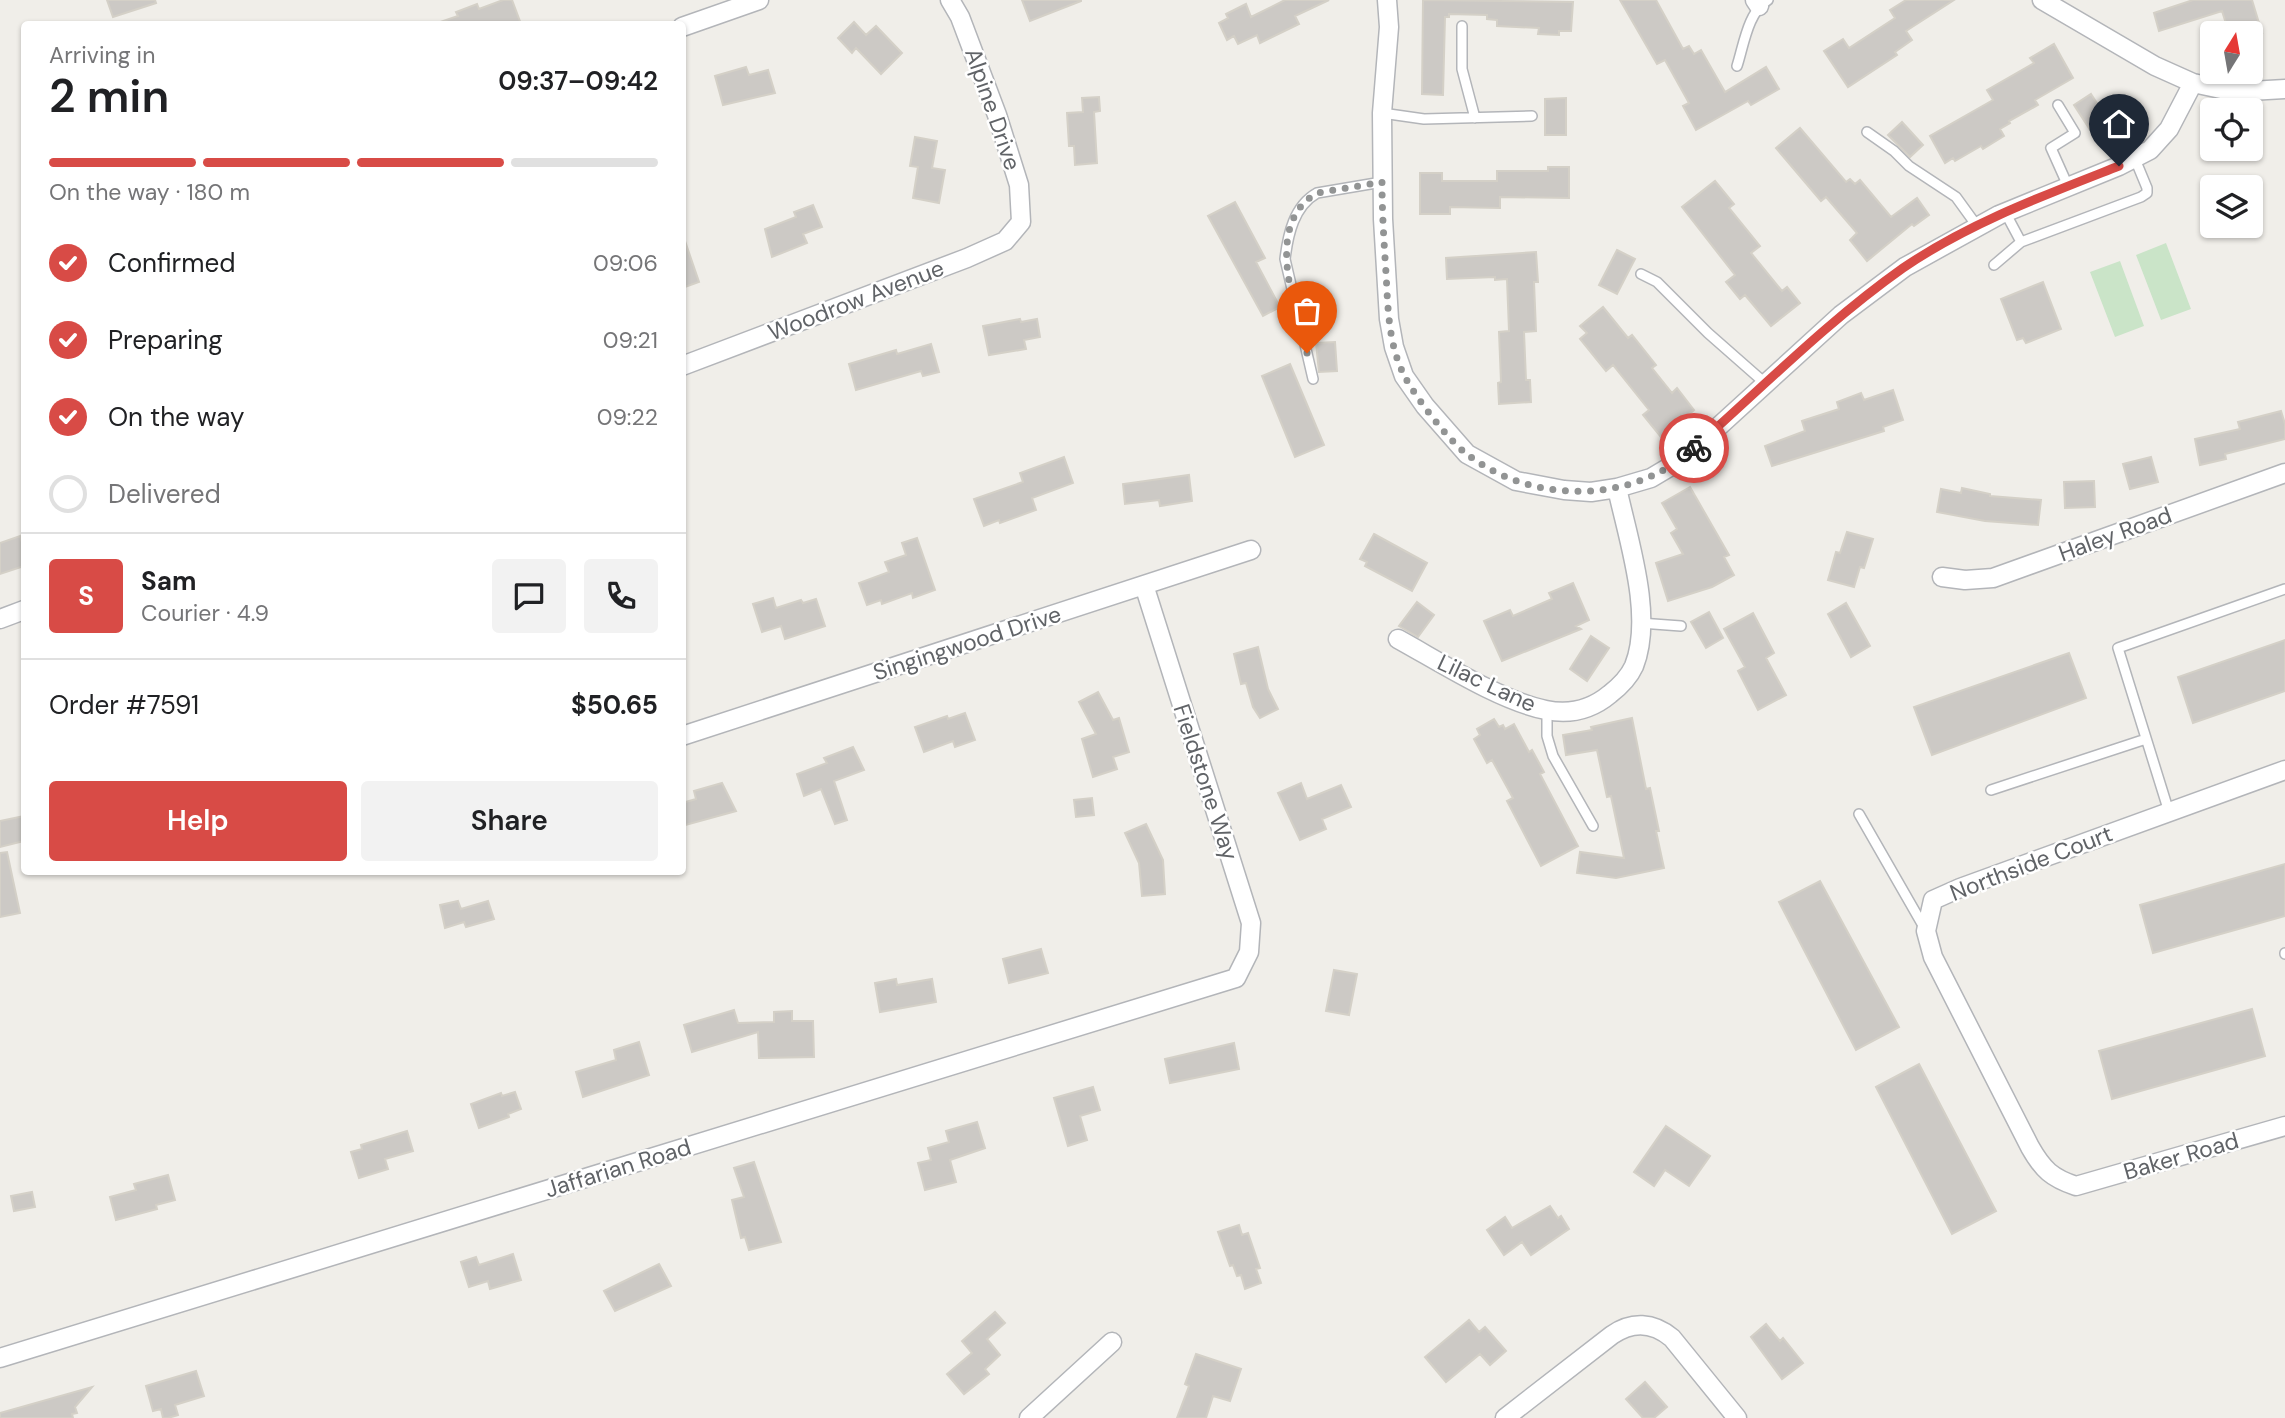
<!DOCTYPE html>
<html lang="en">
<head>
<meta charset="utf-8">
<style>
	:root { --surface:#fff; --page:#f2f2f2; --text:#202124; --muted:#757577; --line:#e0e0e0; --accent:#d84b46 }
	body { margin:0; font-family:"DM Sans",sans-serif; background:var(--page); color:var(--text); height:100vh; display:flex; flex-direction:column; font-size:26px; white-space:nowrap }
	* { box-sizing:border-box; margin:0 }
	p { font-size:23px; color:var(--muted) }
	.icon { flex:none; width:38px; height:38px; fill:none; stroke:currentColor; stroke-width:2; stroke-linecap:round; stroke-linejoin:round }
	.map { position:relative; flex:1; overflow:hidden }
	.panel { position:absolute; left:21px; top:21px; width:665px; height:854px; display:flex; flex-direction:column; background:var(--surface); border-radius:7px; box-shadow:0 2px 5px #0004 }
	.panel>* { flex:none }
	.needle { width:46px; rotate:11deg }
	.buttons { position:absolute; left:2200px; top:21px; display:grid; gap:14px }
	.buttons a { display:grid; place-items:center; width:63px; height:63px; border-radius:7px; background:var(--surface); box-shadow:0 2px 5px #0004; font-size:35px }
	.pin { position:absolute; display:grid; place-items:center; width:60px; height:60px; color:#fff; margin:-72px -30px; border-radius:50% 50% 50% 0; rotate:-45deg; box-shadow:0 0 7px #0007 }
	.pin .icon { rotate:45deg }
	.courier { position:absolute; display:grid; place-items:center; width:70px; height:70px; margin:-35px; border:5px solid #d84b46; border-radius:50%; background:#fff; color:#222; box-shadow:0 2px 9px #0007 }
	.head em { font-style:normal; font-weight:600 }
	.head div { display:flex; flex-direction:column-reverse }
	.head { display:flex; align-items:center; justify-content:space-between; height:119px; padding:0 28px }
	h1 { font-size:46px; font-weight:600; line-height:52px }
	.bar { display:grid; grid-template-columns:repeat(4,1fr); gap:10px 7px; align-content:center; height:84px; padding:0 28px }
	.bar i { height:9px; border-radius:5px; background:var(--line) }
	.bar .on { background:var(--accent) }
	.bar p { grid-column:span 4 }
	.line { display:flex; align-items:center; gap:18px; padding:0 28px; border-top:2px solid var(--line) }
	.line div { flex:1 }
	.round { display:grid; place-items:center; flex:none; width:74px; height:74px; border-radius:7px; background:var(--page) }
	ol { padding:0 28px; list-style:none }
	li { display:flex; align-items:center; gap:21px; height:77px }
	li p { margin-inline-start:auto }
	li .icon { padding:7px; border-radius:50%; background:var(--accent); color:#fff; stroke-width:4 }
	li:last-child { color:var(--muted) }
	li i { width:38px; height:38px; border:4px solid var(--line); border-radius:50% }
	.cta { display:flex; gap:14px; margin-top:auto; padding:14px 28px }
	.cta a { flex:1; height:80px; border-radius:7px; background:var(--accent); color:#fff; font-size:28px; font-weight:600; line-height:80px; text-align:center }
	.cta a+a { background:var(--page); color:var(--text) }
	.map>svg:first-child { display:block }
	.green { fill:#cae4c8 }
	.building { fill:#ccc9c5; stroke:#d4d0c7; stroke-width:2 }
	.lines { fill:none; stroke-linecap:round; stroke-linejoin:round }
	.service-casing { stroke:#b3b5b9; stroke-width:12 }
	.minor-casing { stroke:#b3b5b9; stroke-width:21 }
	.service { stroke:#fff; stroke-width:9 }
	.minor { stroke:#fff; stroke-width:18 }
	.done { stroke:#929494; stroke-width:7; stroke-dasharray:0 12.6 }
	.route { stroke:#d84b46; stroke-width:9 }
	.labels { text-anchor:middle; stroke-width:5; stroke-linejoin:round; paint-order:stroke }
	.street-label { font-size:23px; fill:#606367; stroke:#fff }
</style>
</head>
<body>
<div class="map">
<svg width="2285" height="1418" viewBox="0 0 2285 1418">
	<rect width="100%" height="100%" fill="#f0eee9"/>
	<path class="green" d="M2166,243l25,66 -30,11 -25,-65z
		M2120,261l24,65 -29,11 -25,-65z"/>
	<path class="building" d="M107,0h48l1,3 -43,14z
		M503,0h9l9,24h-80l-1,-2 18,-6 -2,-4 21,-8 2,5z
		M1022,0h59v1l-51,20z
		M1285,0h44l-34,16 4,8 -39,19 -3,-8 -19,9 -4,-8 -7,4 -8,-17 9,-5 -2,-4 20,-10 5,13z
		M1423,0l150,2 -2,29h-12v4l-21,-1 1,-6 -42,-2v-6l-10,-1v-4l-38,-1v3h-4l-2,78 -21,-1z
		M1620,0h36l27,49 6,-3 5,8 7,-4 24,42 41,-25 13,22 -28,16 -3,-4 -52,29 -13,-24 6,-3 -24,-43 -8,4z
		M1906,0h48l-48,31 6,9 -17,12 2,3 -49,32 -24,-36 19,-12 6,9 46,-30 -5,-8z
		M2193,0h59l10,33h-33l-7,-22 -63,20 -5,-18z
		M854,22l12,13 10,-9 26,27 -21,21 -25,-26 -4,5 -14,-15z
		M2054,44l19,34 -38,22 3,5 -29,16 1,2 -10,6 4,7 -21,13 -2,-3 -26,15 -2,-3 -8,5 -15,-27 63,-36 -6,-10 47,-27 -4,-5z
		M746,67l3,8 19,-5 7,23 -52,12 -8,-29z
		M2091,94l22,34 -17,11 -22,-34z
		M1099,97l1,14 -6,1 3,51 -22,2 -1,-19h-5l-2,-33 16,-1 -1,-14z
		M1566,98v37h-21v-36z
		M1902,122l21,23 -13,12 -22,-22z
		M1800,128l46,54 4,-3 5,5 5,-4 31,37 26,-19 12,17 -15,11 -2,-2 -45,37 -17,-21 7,-7 -31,-36 -5,4 -45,-53z
		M915,137l22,4 -5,27 13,2 -6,33 -26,-5 5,-31 -8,-1z
		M1548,167h21v31l-69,-1v11l-50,-1v7h-30v-41h22v8h55v-10h51z
		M1715,181l19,23 -5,4 31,38 -9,7 31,38 5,-4 13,16 -29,23 -26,-31 -5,4 -14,-17 9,-7 -53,-68z
		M1235,202l30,56 -9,4 24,45 -17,9 -55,-100z
		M813,205l9,22 -19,7 4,9 -35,14 -7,-28 31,-12 -2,-5z
		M682,241h3l14,41 -17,6z
		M1617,250l18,9 -18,35 -18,-9z
		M1536,252l2,30h-4l2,49 -12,1 2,48h4l1,22 -32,2 -1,-21 3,-1 -2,-50 10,-1 -2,-52 -12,1v-3l-48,2 -1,-21z
		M2043,282l18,47 -35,14 -3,-5 -6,2 -16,-41z
		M1603,307l25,31 4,-3 24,30 -4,3 20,25 5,-5 17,22 -33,27 -18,-22 6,-5 -36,-45 -7,6 -26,-32 7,-6 -7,-7z
		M1020,319l1,3 16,-3 3,18 -16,3 2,9 -37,6 -6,-29z
		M1335,342l2,29 -18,1 -3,-29z
		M931,344l8,28 -16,4 -2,-5 -65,19 -7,-26 47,-14 1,4z
		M1290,364l34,81 -29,12 -33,-81z
		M1893,390l10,30 -20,7 1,4 -112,35 -7,-20 40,-15 -3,-10 37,-12 -2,-7 24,-9 3,7z
		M2281,411l4,13v15l-60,15 1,5 -26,6 -5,-26 45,-10 -2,-7z
		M1064,457l9,26 -41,15 4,12 -36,13 -1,-3 -15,6 -10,-27 49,-17 -3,-9z
		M2151,457l7,25 -28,7 -7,-25z
		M1189,475l3,26 -32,5 -1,-6 -34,4 -2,-20z
		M2094,481l1,26 -30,1 -1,-26z
		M1690,487l39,68 -5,2 10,18 -22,12 -44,14 -12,-38 27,-9 -12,-21 6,-4 -15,-26z
		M1962,488l28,6v2l51,4 -3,25 -53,-4 -48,-9 4,-23 20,4z
		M1847,532l26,7 -9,29 -4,-1 -6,20 -26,-7 8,-28 4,1z
		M1374,534l53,29 -15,28 -47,-25 2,-4 -7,-3z
		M20,536l4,13v17l-24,8v-31z
		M917,538l18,52 -22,8 -1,-5 -30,11 -1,-4 -14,5 -8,-22 30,-11 -4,-10 21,-7 -4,-12z
		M1573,583l16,37 -13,6 5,3 -79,32 -18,-40 26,-11 3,6 39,-17 -3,-6z
		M773,598l3,10 25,-8 2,3 13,-4 9,27 -40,13 -4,-13 -19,6 -9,-28z
		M1417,602l17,13 -16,22 -19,-11z
		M1846,603l24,43 -19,11 -23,-43z
		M1709,612l14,26 -17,10 -15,-26z
		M1753,613l21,40 -8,5 20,37 -28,15 -20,-39 7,-4 -21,-38z
		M1591,636l18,12 -22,33 -17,-12z
		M2285,640v51l-92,32 -15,-46z
		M1258,647l10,42 10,20 -18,9 -7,-11 -7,-24 -5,1 -7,-30z
		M2069,653l17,45 -154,57 -18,-48z
		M1098,692l15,28 6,-2 10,34 -16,5 4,12 -24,8 -11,-38 14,-5 -17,-32z
		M965,713l10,27 -20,7 -2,-6 -29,11 -9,-25 32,-11 1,3z
		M1632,718l14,71 4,-1 9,43h-3l8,37 -48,10 -39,-5 3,-21 44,6 -13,-62 -4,1 -10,-47 -31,5 -3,-20 29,-5 -1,-3z
		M1494,719l5,8 4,-2 2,4 9,-5 15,28 3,-2 12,22 -4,2 38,72 -37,20 -34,-65 6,-3 -21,-38 -5,3 -13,-24 6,-4 -3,-6z
		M853,747l11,23 -30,11 13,39 -12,4 -14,-35 -17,7 -7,-22 30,-11 -3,-5z
		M722,783l14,28 -54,15v-23l14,-4 -2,-8z
		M1301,783l6,16 34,-14 10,22 -29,12 4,10 -26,11 -22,-47z
		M1092,798l2,17 -18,2 -2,-17z
		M24,816v25l-24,6v-26z
		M1146,824l17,36 2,34 -23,2 -3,-33 -14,-30z
		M7,852l13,61 -20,4v-64z
		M2285,864v52l-132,37 -13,-48z
		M1820,881l79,146 -43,23 -77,-148z
		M458,901l3,8 27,-8 6,18 -28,8 -2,-5 -19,6 -5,-23z
		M1041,949l7,24 -39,10 -6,-24z
		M1334,970l23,4 -8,41 -23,-4z
		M896,979l1,6 35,-6 4,23 -56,10 -5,-29z
		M2252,1009l13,47 -153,43 -13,-48z
		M734,1010l4,13 36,-1v-10l18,-1v10h21l1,36 -55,1 -1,-26 -66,20 -8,-27z
		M639,1042l10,33 -66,22 -7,-25 40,-12 -2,-10z
		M1234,1043l5,26 -69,14 -5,-24z
		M1919,1064l77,147 -44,23 -76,-147z
		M1093,1087l7,23 -20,6 7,24 -19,6 -14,-48z
		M515,1092l6,17 -13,5 1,3 -30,11 -8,-24 30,-11 1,3z
		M977,1122l8,26 -35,12 6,22 -31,8 -7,-27 13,-3 -3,-12 21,-6 -3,-11z
		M1666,1126l44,30 -21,30 -24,-16 -11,16 -20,-14z
		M407,1131l6,20 -28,8 3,10 -29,9 -8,-26 11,-3 -1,-4z
		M754,1162l27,80 -32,8 -4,-13 -4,1 -9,-38 12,-3 -10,-29z
		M168,1175l7,25 -19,5 1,4 -41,11 -6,-23 26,-7 -2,-6z
		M32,1192l3,15 -21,4 -3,-15z
		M1550,1206l8,12 3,-2 8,13 -38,26 -9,-13 -18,13 -17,-25 18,-13 7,11z
		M1239,1225l3,10 6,-2 12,35 -4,1 5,14 -16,6 -4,-14 -4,1 -4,-11 -3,1 -12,-34z
		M513,1254l8,26 -31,9 -2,-8 -19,6 -8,-25 15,-5 3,8z
		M659,1264l12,22 -56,25 -11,-20z
		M995,1312l10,11 -18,16 13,16 -15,14 4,5 -25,20 -17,-20 25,-21 -10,-12z
		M1469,1320l10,12 6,-5 21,24 -16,14 -10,-11 -34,28 -21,-25z
		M1766,1324l14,17 3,-3 20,25 -21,16 -31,-42z
		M1196,1354l45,15 -11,32 -17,-5 -7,22h-29l12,-32 -4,-2z
		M196,1371l8,25 -29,9 3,10 -10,3h-5l-2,-9 -8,2 -7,-25z
		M1645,1382l22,25 -13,11h-11l-17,-19z
		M92,1387l-17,20 2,6 -5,1 1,4h-73v-5z"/>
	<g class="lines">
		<g class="service-casing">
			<path id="service" d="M1462,26v43l13,49
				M1737,66c7,-22 11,-54 31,-66
				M2058,105l17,28 -24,15 17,38
				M1382,113l42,6 108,-3
				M1867,132l27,19 15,15 47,31 21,29
				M2005,212l16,30 120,-45 6,-4v-5l-12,-29
				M1994,265l27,-23
				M1641,274l16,8 51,51 58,51
				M1313,379l-28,-120c3,-25 9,-53 32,-66l65,-11
				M1640,623l41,3
				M1547,710v26l6,20 40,70
				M1991,790l155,-51
				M2169,812l-51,-164 167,-59
				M1859,814l66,115
				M2285,953v1"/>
		</g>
		<g class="minor-casing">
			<path id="minor" d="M1387,0l2,27 -7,86 1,106 6,100 5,28 10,29 21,30 42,48 49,27 48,9 27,2 26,-4 34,-10 32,-19 158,-144 64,-48 94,-52 120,-49 31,-16 19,-21 24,-46
				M1755,0l4,6
				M2042,0l113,66 38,17 28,6 29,2 35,-2
				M682,27l77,-27
				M682,366l285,-108 38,-17 16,-19 -2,-37 -22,-70 -37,-98 -10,-17
				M1942,577l23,3 28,-2 292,-105
				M0,619l24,-9
				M1398,639c42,23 102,62 148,71 24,5 46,-1 64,-16 9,-7 19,-17 24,-28 20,-50 -6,-127 -17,-178
				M682,736l569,-186
				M2285,770l-325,118 -27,12 -7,31 7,26 97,190c13,23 22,31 46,39l209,-60
				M0,1358l1236,-380 13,-26 2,-29 -107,-338
				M1029,1418l83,-76
				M1505,1418l107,-83c20,-14 41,-13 60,3l65,80"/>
		</g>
		<use href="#service" class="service"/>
		<use href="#minor" class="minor"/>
	</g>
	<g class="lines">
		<path class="done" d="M1307,353c-12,-46 -44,-129 10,-160l65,-11c0,30 2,60 4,91 2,34 2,72 19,104 11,21 44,64 63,78 66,50 166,49 226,-7"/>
		<path class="route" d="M1694,448c69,-61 134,-127 209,-180 66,-45 142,-73 216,-102"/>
	</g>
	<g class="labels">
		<g class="street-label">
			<text transform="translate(993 109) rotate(71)" y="8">Alpine Drive</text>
			<text transform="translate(856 300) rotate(-21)" y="8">Woodrow Avenue</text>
			<text transform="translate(2115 534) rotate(-20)" y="8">Haley Road</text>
			<text transform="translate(967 643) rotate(-18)" y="8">Singingwood Drive</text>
			<text transform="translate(1487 683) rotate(25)" y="8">Lilac Lane</text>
			<text transform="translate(1206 782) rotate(72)" y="8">Fieldstone Way</text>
			<text transform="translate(2031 863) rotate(-21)" y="8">Northside Court</text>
			<text transform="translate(2181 1156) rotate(-16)" y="8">Baker Road</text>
			<text transform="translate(618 1168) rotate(-17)" y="8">Jaffarian Road</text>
		</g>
	</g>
</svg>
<div class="buttons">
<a><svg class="needle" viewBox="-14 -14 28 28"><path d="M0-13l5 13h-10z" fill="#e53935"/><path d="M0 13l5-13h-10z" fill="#757577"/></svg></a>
<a><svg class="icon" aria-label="locate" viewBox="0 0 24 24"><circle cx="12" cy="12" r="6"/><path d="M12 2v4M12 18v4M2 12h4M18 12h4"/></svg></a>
<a><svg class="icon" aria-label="layers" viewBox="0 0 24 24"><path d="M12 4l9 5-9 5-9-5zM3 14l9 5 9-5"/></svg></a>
</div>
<div class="pin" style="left:1307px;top:353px;background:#ea580c"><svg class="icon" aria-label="bag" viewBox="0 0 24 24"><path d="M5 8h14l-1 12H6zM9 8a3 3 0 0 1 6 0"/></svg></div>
<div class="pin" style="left:2119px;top:166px;background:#1f2937"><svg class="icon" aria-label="home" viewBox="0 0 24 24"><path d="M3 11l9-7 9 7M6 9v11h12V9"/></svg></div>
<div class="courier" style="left:1694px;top:448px"><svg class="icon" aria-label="bike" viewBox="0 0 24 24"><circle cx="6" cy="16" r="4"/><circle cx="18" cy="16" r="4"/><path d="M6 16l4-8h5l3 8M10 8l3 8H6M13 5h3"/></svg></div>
<section class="panel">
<div class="head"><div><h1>2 min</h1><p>Arriving in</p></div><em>09:37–09:42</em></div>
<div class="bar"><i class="on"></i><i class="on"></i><i class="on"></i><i></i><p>On the way · 180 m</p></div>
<ol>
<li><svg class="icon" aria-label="check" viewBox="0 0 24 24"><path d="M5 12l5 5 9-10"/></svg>Confirmed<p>09:06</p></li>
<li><svg class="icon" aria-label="check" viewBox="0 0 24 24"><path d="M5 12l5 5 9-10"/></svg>Preparing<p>09:21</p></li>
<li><svg class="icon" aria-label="check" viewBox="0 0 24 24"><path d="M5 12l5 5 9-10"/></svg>On the way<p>09:22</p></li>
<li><i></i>Delivered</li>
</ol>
<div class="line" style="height:126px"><b class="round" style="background:var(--accent);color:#fff">S</b><div><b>Sam</b><p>Courier · 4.9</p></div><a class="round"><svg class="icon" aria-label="chat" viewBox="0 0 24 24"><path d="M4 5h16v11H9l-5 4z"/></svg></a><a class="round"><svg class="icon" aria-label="phone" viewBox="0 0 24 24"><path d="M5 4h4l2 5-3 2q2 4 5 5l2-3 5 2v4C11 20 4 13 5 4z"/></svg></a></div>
<div class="line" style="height:91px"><div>Order #7591</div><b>$50.65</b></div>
<div class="cta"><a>Help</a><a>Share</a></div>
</section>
</div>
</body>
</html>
